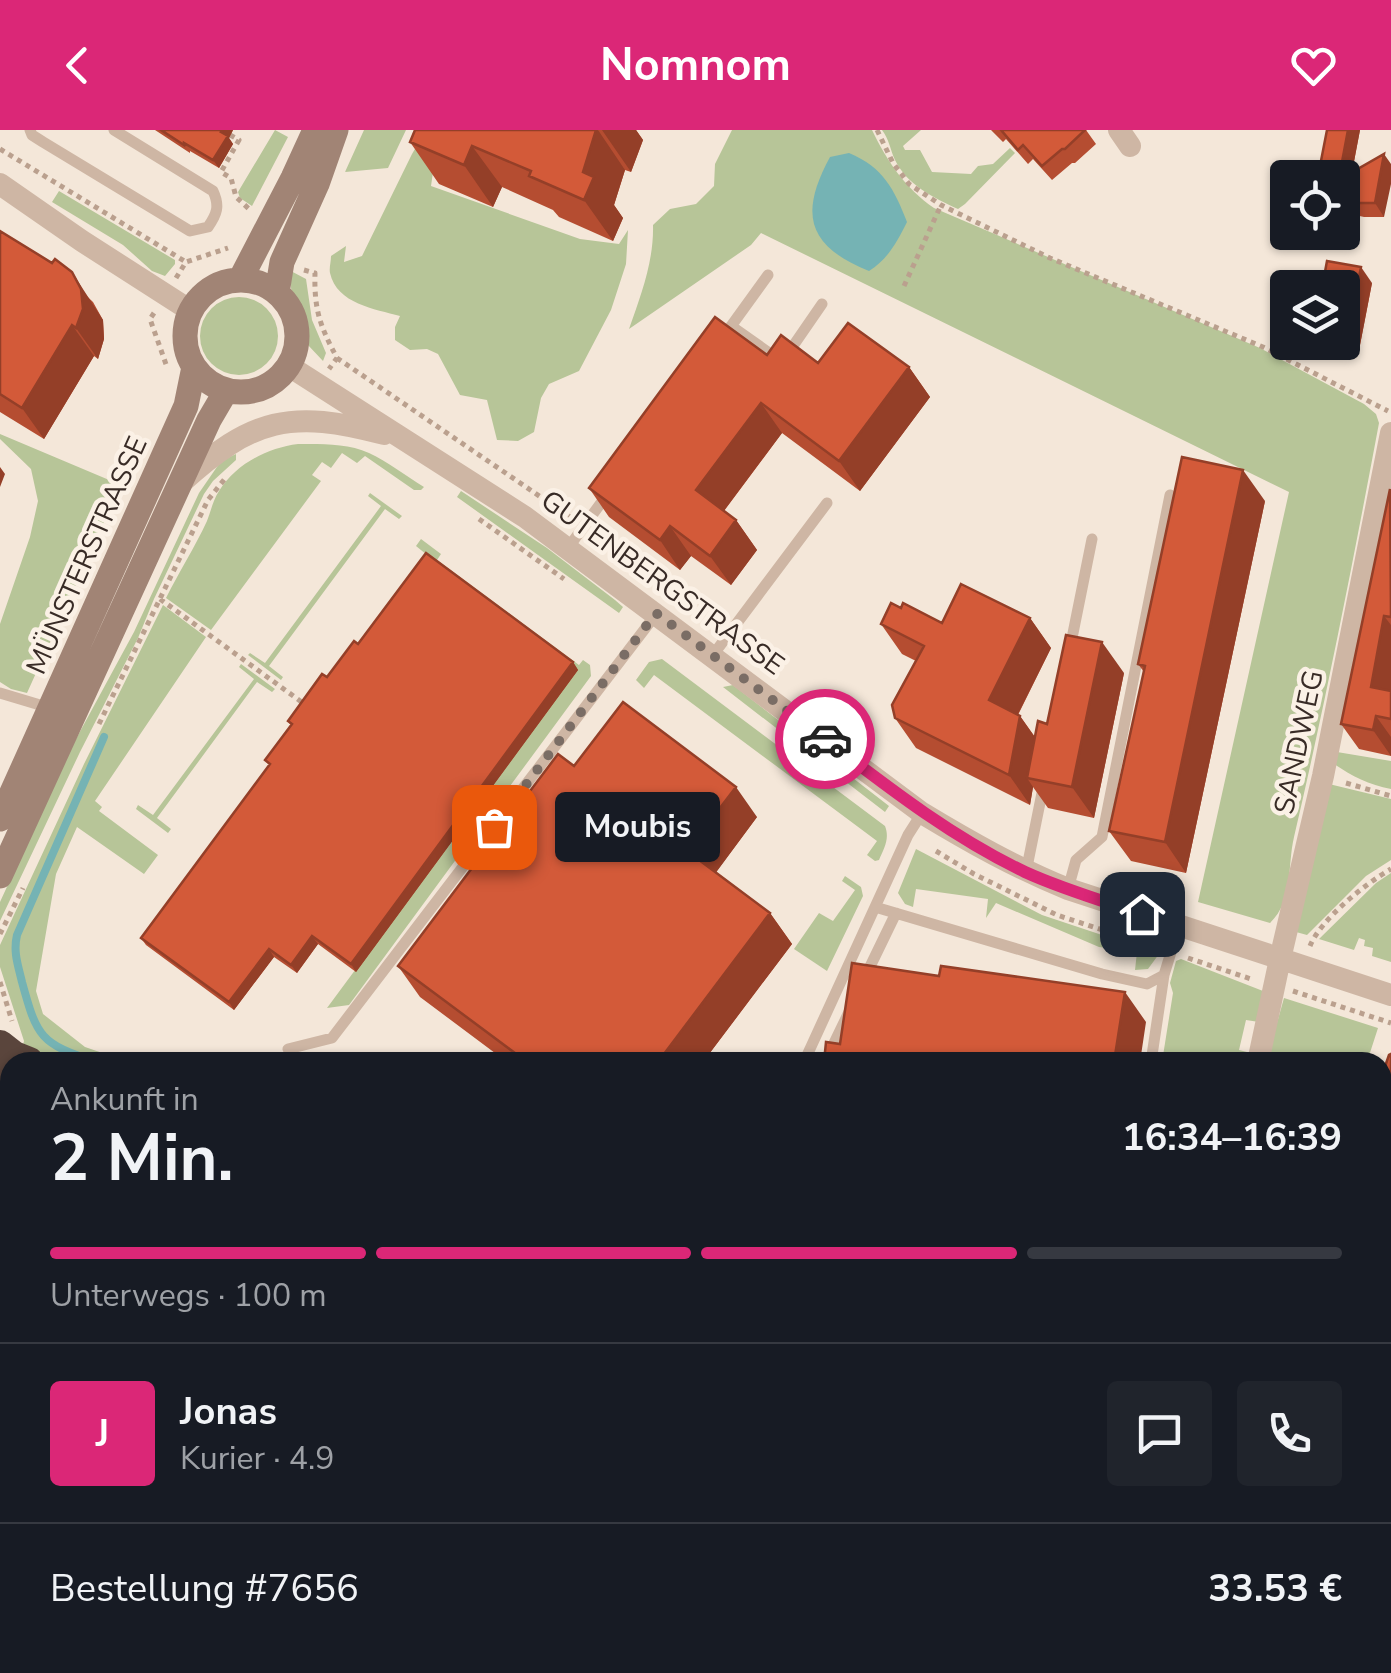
<!DOCTYPE html>
<html lang="de">
<head>
<meta charset="utf-8">
<style>
	:root { --surface:#171b24; --page:#20242c; --text:#f1f3f6; --muted:#9ea1a6; --line:#363941; --accent:#db2777 }
	body { margin:0; font-family:"Nunito Sans",sans-serif; background:var(--page); color:var(--text); height:100vh; display:flex; flex-direction:column; font-size:38px; white-space:nowrap }
	* { box-sizing:border-box; margin:0 }
	p { font-size:32px; color:var(--muted) }
	.icon { flex:none; width:55px; height:55px; fill:none; stroke:currentColor; stroke-width:2; stroke-linecap:round; stroke-linejoin:round }
	.map { position:relative; flex:1; overflow:hidden }
	.sheet { position:absolute; left:0px; top:922px; width:1392px; height:622px; display:flex; flex-direction:column; background:var(--surface); border-radius:30px 30px 0 0; box-shadow:0 2px 8px #0004 }
	.sheet>* { flex:none }
	.buttons { position:absolute; left:1270px; top:30px; display:grid; gap:20px }
	.buttons a { display:grid; place-items:center; width:90px; height:90px; border-radius:10px; background:var(--surface); box-shadow:0 2px 8px #0004; font-size:50px }
	.pin { position:absolute; display:grid; place-items:center; width:85px; height:85px; color:#fff; margin:-42px; border-radius:20px; box-shadow:0 5px 15px #0006 }
	.courier { position:absolute; display:grid; place-items:center; width:100px; height:100px; margin:-50px; border:8px solid #db2777; border-radius:50%; background:#fff; color:#222; box-shadow:0 2px 12px #0007 }
	.bubble { position:absolute; height:70px; border-radius:10px; background:var(--surface); box-shadow:0 2px 8px #0004; font-size:32px; font-weight:700; line-height:70px; text-align:center }
	.headline em { font-style:normal; font-weight:700 }
	.headline div { display:flex; flex-direction:column-reverse }
	.headline { display:flex; align-items:center; justify-content:space-between; height:170px; padding:0 50px }
	h1 { font-size:65px; font-weight:700; line-height:75px }
	.bar { display:grid; grid-template-columns:repeat(4,1fr); gap:15px 10px; align-content:center; height:120px; padding:0 50px }
	.bar i { height:12px; border-radius:8px; background:var(--line) }
	.bar .active { background:var(--accent) }
	.bar p { grid-column:span 4 }
	.line { display:flex; align-items:center; gap:25px; padding:0 50px; border-top:2px solid var(--line) }
	.line div { flex:1 }
	.round { display:grid; place-items:center; flex:none; width:105px; height:105px; border-radius:10px; background:var(--page) }
	header { display:flex; justify-content:space-between; align-items:center; height:130px; padding:0 50px; background:var(--accent); color:#fff; font-size:45px; font-weight:700 }
	.map>svg:first-child { display:block }
	.green { fill:#b7c598 }
	.water { fill:#75b3b4 }
	.lines { fill:none; stroke-linecap:round; stroke-linejoin:round }
	.stream { stroke:#75b3b4; stroke-width:8 }
	.path { stroke:#baa08e; stroke-width:5; stroke-dasharray:5 5; stroke-linecap:butt }
	.service { stroke:#ceb6a4; stroke-width:11 }
	.minor { stroke:#ceb6a4; stroke-width:22 }
	.secondary { stroke:#a18475; stroke-width:25 }
	.motorway { stroke:#5a453c; stroke-width:30 }
	.wall { fill:#b54d31 }
	.shaded-wall { fill:#943f28 }
	.building { fill:#d35a39; stroke:#943f28; stroke-width:2.5 }
	.done { stroke:#7a6d65; stroke-width:10; stroke-dasharray:0 18 }
	.route { stroke:#db2777; stroke-width:12 }
	.labels { text-anchor:middle; stroke-width:9; stroke-linejoin:round; paint-order:stroke }
	.street-label { font-size:28px; fill:#382b26; stroke:#fbf1e6 }
</style>
</head>
<body>
<header><svg class="icon" aria-label="back" viewBox="0 0 24 24"><path d="M15 5l-7 7 7 7"/></svg>Nomnom<svg class="icon" aria-label="heart" viewBox="0 0 24 24"><path d="M12 20l-8-8c-3-5 5-10 8-4 3-6 11-1 8 4z"/></svg></header>
<div class="map">
<svg width="1391" height="1543" viewBox="0 0 1391 1543">
	<rect width="100%" height="100%" fill="#f4e7d9"/>
	<path class="green" d="M275,0l13,7 -36,69 -12,-8 -2,-6z
		M364,0h42l-18,38 -43,4z
		M426,0h13l-8,56 149,53 39,5 9,-14 -2,34 -15,46 -32,61 -30,13 -8,14 -7,34 -16,9 -21,-1 -10,-40 -27,-5 -22,-41 -11,-5 -17,1 -15,-10v-13l5,-11c-25,-7 -63,-12 -70,-43 -1,-5 1,-11 1,-17l15,-10 -2,16 18,-6 50,-102z
		M732,0h140c15,31 33,58 62,78l326,140 104,56 12,10 3,9c-26,139 -53,277 -85,414 -7,30 0,63 -24,86l-72,-21 91,-410 -528,-259 -10,12 -122,84c12,-34 25,-68 24,-104l17,-16 26,-5 18,-18 1,-22z
		M882,0h39l-18,16 2,4h15l12,22 39,2 7,-8 15,-2 17,-16 5,5 -50,51 -7,5c-24,-11 -51,-24 -63,-49 -5,-11 -6,-21 -13,-30z
		M59,61l116,69v4l-10,12 -13,-5 -29,-26 -71,-43z
		M289,140l17,9 6,41 14,33 -3,8 -16,-17 -6,-30 -9,-18z
		M200 206a39 39 0 1 1 78 0a39 39 0 1 1-78 0Z
		M0,304l121,51 -94,208 -16,-4 -11,-7v-58l30,-87 8,-36 -7,-32 -31,-30z
		M298,314c23,0 49,-1 71,9 19,9 37,23 55,34l-3,3h-7l-49,-34 -8,7 -15,-10 -11,15 -9,-6 -10,13 9,6 -110,149 -45,-32c13,-26 29,-51 41,-77 4,-10 6,-21 12,-30 17,-27 48,-43 79,-47z
		M236,324v6l-23,21 -9,13 -50,105 -16,39 -58,114 -80,169v-19l70,-152 64,-118 65,-139 22,-32z
		M461,361l86,57 68,52 8,7 -4,6 -162,-116z
		M370,363l32,23 -3,3 -14,-10 -116,157 14,11 -2,3 -33,-25 2,-2 15,10 116,-157 -13,-10z
		M421,409l20,15 -4,6 142,105 4,-5 7,5 1,11 -242,329 -22,3 247,-334 -158,-128z
		M163,475l43,32 -111,164 7,6 -3,4 59,44 -14,19 -67,-47 -21,47 -20,117 7,23 42,33 44,15h-54l-10,-4c-15,9 -29,-2 -43,-9l2,-8 -24,-74v-22l84,-181z
		M662,529l223,167c5,13 -1,22 -6,34l-4,1 -8,-6 10,-14 -223,-166 -10,13 -8,-8 13,-18z
		M241,534l34,25 -3,3 -15,-10 -100,136 14,11 -3,4 -32,-24 2,-4 15,10 101,-136 -15,-12z
		M733,555l156,121 -4,6 -162,-125z
		M1337,622l54,9v28c-22,-4 -39,-13 -57,-25z
		M1329,654l62,15v61l-25,16 -59,59 -11,-3z
		M916,719l126,66 117,39 -11,15 -13,1 2,-18 -38,-5 -103,-44 -10,15 2,-19 -72,-10 -3,18 -8,-3 -7,-11z
		M1391,743v89l-19,-6 1,-8 -9,-2 1,-6 -6,-2 -5,12 -35,-11 57,-56z
		M845,746l16,11 2,9 -36,75 -33,-22 25,-36 14,8 22,-31 -13,-9z
		M1181,829l82,32 -4,31 -13,-2 -7,30 8,2 -1,10h-84l11,-69 -3,-10 6,-22z
		M1284,868l94,30 -11,34h-101z
		M9,959h1v350l-10,-2v-334z
		M322,1535h538l87,8h-543l-52,-7z"/>
	<path class="water" d="M849,23c34,14 45,36 58,69 -10,20 -19,37 -38,49 -62,-25 -70,-57 -39,-114z"/>
	<g class="lines">
		<path class="stream" d="M97,932c-57,-18 -60,-25 -75,-80 -4,-17 -9,-30 -5,-47l87,-198"/>
		<path class="path" d="M877,0l16,33 16,21 32,21 109,53 213,89 125,64
			M230,5l9,5 -18,32 10,6 5,19 13,12
			M0,19l186,113
			M304,140l11,3c-1,37 5,53 22,85l-8,11
			M176,148l10,-16 42,-14
			M904,156l37,-81
			M154,183l-4,6 17,48
			M337,228l233,159
			M479,389l85,60
			M595,406l119,89
			M160,469l143,104
			M99,594l109,-224 19,-24
			M1346,653l45,13
			M936,721l38,23 83,41 97,32
			M0,804l23,-46
			M1310,816c11,-27 55,-62 81,-77
			M1188,828l66,22
			M0,852l12,39
			M1293,861l98,32"/>
		<path class="service" d="M30,0l2,5 11,7 147,89 18,-4c9,-13 12,-21 5,-36l-99,-61
			M731,196l51,36 40,-58
			M721,210l47,-65
			M568,418l41,-56
			M1070,518l22,-109
			M713,525l114,-152
			M0,563l50,15
			M1026,742l18,-89
			M1068,759l8,-29 26,-23 68,-342
			M875,777l227,67 45,10 17,-9 15,-49
			M865,847l31,-64
			M288,919l44,-11 325,-425
			M804,932l104,-227 14,-22
			M825,932l24,-50
			M1151,932l13,-87"/>
		<path class="minor" d="M1119,0l11,16
			M0,54l82,57 109,70
			M289,236l236,151 397,296c48,29 94,55 146,76l323,106
			M181,353c71,-65 110,-74 203,-49
			M1258,932l22,-103 43,-183 68,-343
			M1161,1543l2,-8"/>
		<path class="secondary" d="M240,150l53,-102 22,-48
			M185 206a56 56 0 1 1 112 0a56 56 0 1 1-112 0Z
			M277,163l5,-31 35,-78 19,-54
			M0,689l186,-413 8,-39
			M0,746l209,-456 17,-29"/>
		<path class="motorway" d="M0,915l14,11 15,6
			M0,947l10,3
			M0,1348l10,1
			M0,1402l10,2
			M1382,1485l9,1
			M1382,1531h9"/>
	</g>
	<path class="wall" d="M155,0h78l-4,8 4,6 -14,24 -29,-17v2z
		M415,0h221l7,10 -12,32 -6,-2 -11,35 9,13 -10,23 -54,-24 -6,-7 -51,-23 -9,20 -54,-23 -29,-42z
		M991,0h95l10,14 -21,19h-3l-20,17 -19,-21 -5,5 -22,-25 -3,3z
		M1327,0h33l-8,42 32,-18v63h-20l-22,-5v-34l-22,-12z
		M0,101l52,32 41,39 10,18 1,19 -6,20 -4,-3 -50,83 -44,-27z
		M1372,153l-12,62 -18,-4v-53z
		M767,225l51,8 91,4 21,30 -70,94 -78,-58 -58,78 12,9 21,30 -26,35 -40,-29 -11,14 -71,-53 -20,-29z
		M1391,359v267l-32,-7 -18,-25z
		M1265,371l-79,372 -55,-12 -22,-30 35,-159 -6,-8z
		M901,478l41,15 88,-5 21,30 -33,67 2,1 15,21 12,-13 77,-51 -30,145 -46,-10 -15,-21 -3,18 -114,-57 -21,-30 21,-57 -14,-7 -21,-30z
		M358,514l215,18 5,8 -222,302 -38,-28 -21,29 -23,-16 -40,53 -88,-65 -5,-7 128,-173 -4,-5 26,-34 -3,-5z
		M574,636l183,51 -41,55 54,41 22,31 -89,118h-196l-87,-65 -22,-31z
		M1391,924v359l-9,-1v-337z"/>
	<path class="shaded-wall" d="M223,0h10l-4,8 4,6 -14,24 -6,-8z
		M596,0h2l27,40 -11,35 9,13 -10,23 -29,-41 -1,-28z
		M602,0h34l7,10 -12,32z
		M1348,0h12l-12,63 -6,-15h-3z
		M472,16l30,41 -9,20 -29,-42z
		M1384,24l7,10v20l-7,33 -9,-14z
		M1361,137l11,16 -12,62 -11,-16z
		M72,142l31,48 1,19 -6,20 -22,-31z
		M72,195l22,31 -50,83 -22,-31z
		M909,237l21,30 -70,94 -21,-30z
		M761,273l21,30 -65,87 -21,-30z
		M0,337l5,7 -5,13z
		M1243,340l22,31 -79,372 -21,-31z
		M736,390l21,30 -26,35 -21,-29z
		M670,396l21,30 -11,14 -20,-30z
		M1384,486l7,9v77l-20,-15z
		M1030,488l21,30 -41,82 -21,-30z
		M1102,512l22,31 -30,145 -22,-31z
		M573,532l5,8 -222,302 -5,-8z
		M1020,586l21,30 -14,32 6,9 -3,18 -21,-30z
		M1376,586l15,21v19l-18,-26z
		M736,657l21,30 -48,65 -22,-31z
		M770,783l22,31 -89,118h-45z
		M312,806l6,8 -21,29 -6,-8z
		M269,819l5,8 -40,53 -5,-8z
		M1125,862l21,30 -6,40h-26z
		M1391,1142v132l-9,-12v-55z"/>
	<path class="building" d="M161,0h62l-2,2 7,4 -15,24 -29,-17v2z
		M415,0h181l-13,42 11,5 -10,23 -55,-24 2,-5 -59,-25 -8,19 -54,-23z
		M1001,0h84l-20,19h-3l-20,17 -19,-21 -5,5z
		M1327,0h21l-9,48h-23l2,-12h2z
		M1384,24l-9,49h-21l-12,-2v-23z
		M0,101l52,32 3,-4 17,13 9,17 2,20 -7,19 -4,-3 -50,83 -22,-14z
		M1327,131l34,6 -12,62 -7,-2v-39h-20z
		M715,187l52,38 14,-20 37,28 30,-40 61,44 -70,94 -78,-58 -65,87 40,30 -26,36 -40,-30 -10,14 -71,-52z
		M1182,327l61,13 -78,372 -56,-11 36,-165 -7,-2z
		M1390,359l1,128 -7,-1 -13,71 20,4v28l-15,-3 -3,14 -32,-6z
		M426,423l147,109 -222,302 -39,-28 -21,29 -22,-16 -40,53 -88,-64 129,-174 -5,-4 27,-36 -4,-3 34,-47 5,3 27,-36 4,3z
		M961,454l69,34 -41,82 31,16 -11,59 -114,-57 -3,-13 32,-59 -43,-22 10,-21 10,5 2,-5 39,20z
		M1066,505l36,7 -30,145 -45,-9 11,-57 9,3z
		M623,572l113,85 -49,64 83,62 -112,149h-131l-129,-96 160,-212 16,12z
		M852,833l87,13 2,-10 184,26 -11,70h-290l2,-20 14,2z
		M1391,924v218l-9,65v-262l7,-20z"/>
	<g class="lines">
		<path class="done" d="M494,697l162,-214 169,126"/>
		<path class="route" d="M825,609c64,49 127,98 200,133 37,17 78,29 117,42"/>
	</g>
	<g class="labels">
		<g class="street-label">
			<text transform="translate(86 425) rotate(-66)" y="10">MÜNSTERSTRASSE</text>
			<text transform="translate(663 452) rotate(36)" y="10">GUTENBERGSTRASSE</text>
			<text transform="translate(1298 612) rotate(-78)" y="10">SANDWEG</text>
		</g>
	</g>
</svg>
<div class="buttons">
<a><svg class="icon" aria-label="locate" viewBox="0 0 24 24"><circle cx="12" cy="12" r="6"/><path d="M12 2v4M12 18v4M2 12h4M18 12h4"/></svg></a>
<a><svg class="icon" aria-label="layers" viewBox="0 0 24 24"><path d="M12 4l9 5-9 5-9-5zM3 14l9 5 9-5"/></svg></a>
</div>
<div class="pin" style="left:494px;top:697px;background:#ea580c"><svg class="icon" aria-label="bag" viewBox="0 0 24 24"><path d="M5 8h14l-1 12H6zM9 8a3 3 0 0 1 6 0"/></svg></div>
<div class="pin" style="left:1142px;top:784px;background:#1f2937"><svg class="icon" aria-label="home" viewBox="0 0 24 24"><path d="M3 11l9-7 9 7M6 9v11h12V9"/></svg></div>
<div class="courier" style="left:825px;top:609px"><svg class="icon" aria-label="car" viewBox="0 0 24 24"><path d="M5 17H2v-5l4-1 3-4h7l3 4 3 1v5h-3M9 17h6M6 11h13"/><circle cx="7" cy="17" r="2"/><circle cx="17" cy="17" r="2"/></svg></div>
<div class="bubble" style="left:555px;top:662px;width:165px">Moubis</div>
<section class="sheet">
<div class="headline"><div><h1>2 Min.</h1><p>Ankunft in</p></div><em>16:34–16:39</em></div>
<div class="bar"><i class="active"></i><i class="active"></i><i class="active"></i><i></i><p>Unterwegs · 100 m</p></div>
<div class="line" style="height:180px"><b class="round" style="background:var(--accent);color:#fff">J</b><div><b>Jonas</b><p>Kurier · 4.9</p></div><a class="round"><svg class="icon" aria-label="chat" viewBox="0 0 24 24"><path d="M4 5h16v11H9l-5 4z"/></svg></a><a class="round"><svg class="icon" aria-label="phone" viewBox="0 0 24 24"><path d="M5 4h4l2 5-3 2q2 4 5 5l2-3 5 2v4C11 20 4 13 5 4z"/></svg></a></div>
<div class="line" style="height:130px"><div>Bestellung #7656</div><b>33.53 €</b></div>
</section>
</div>
</body>
</html>
